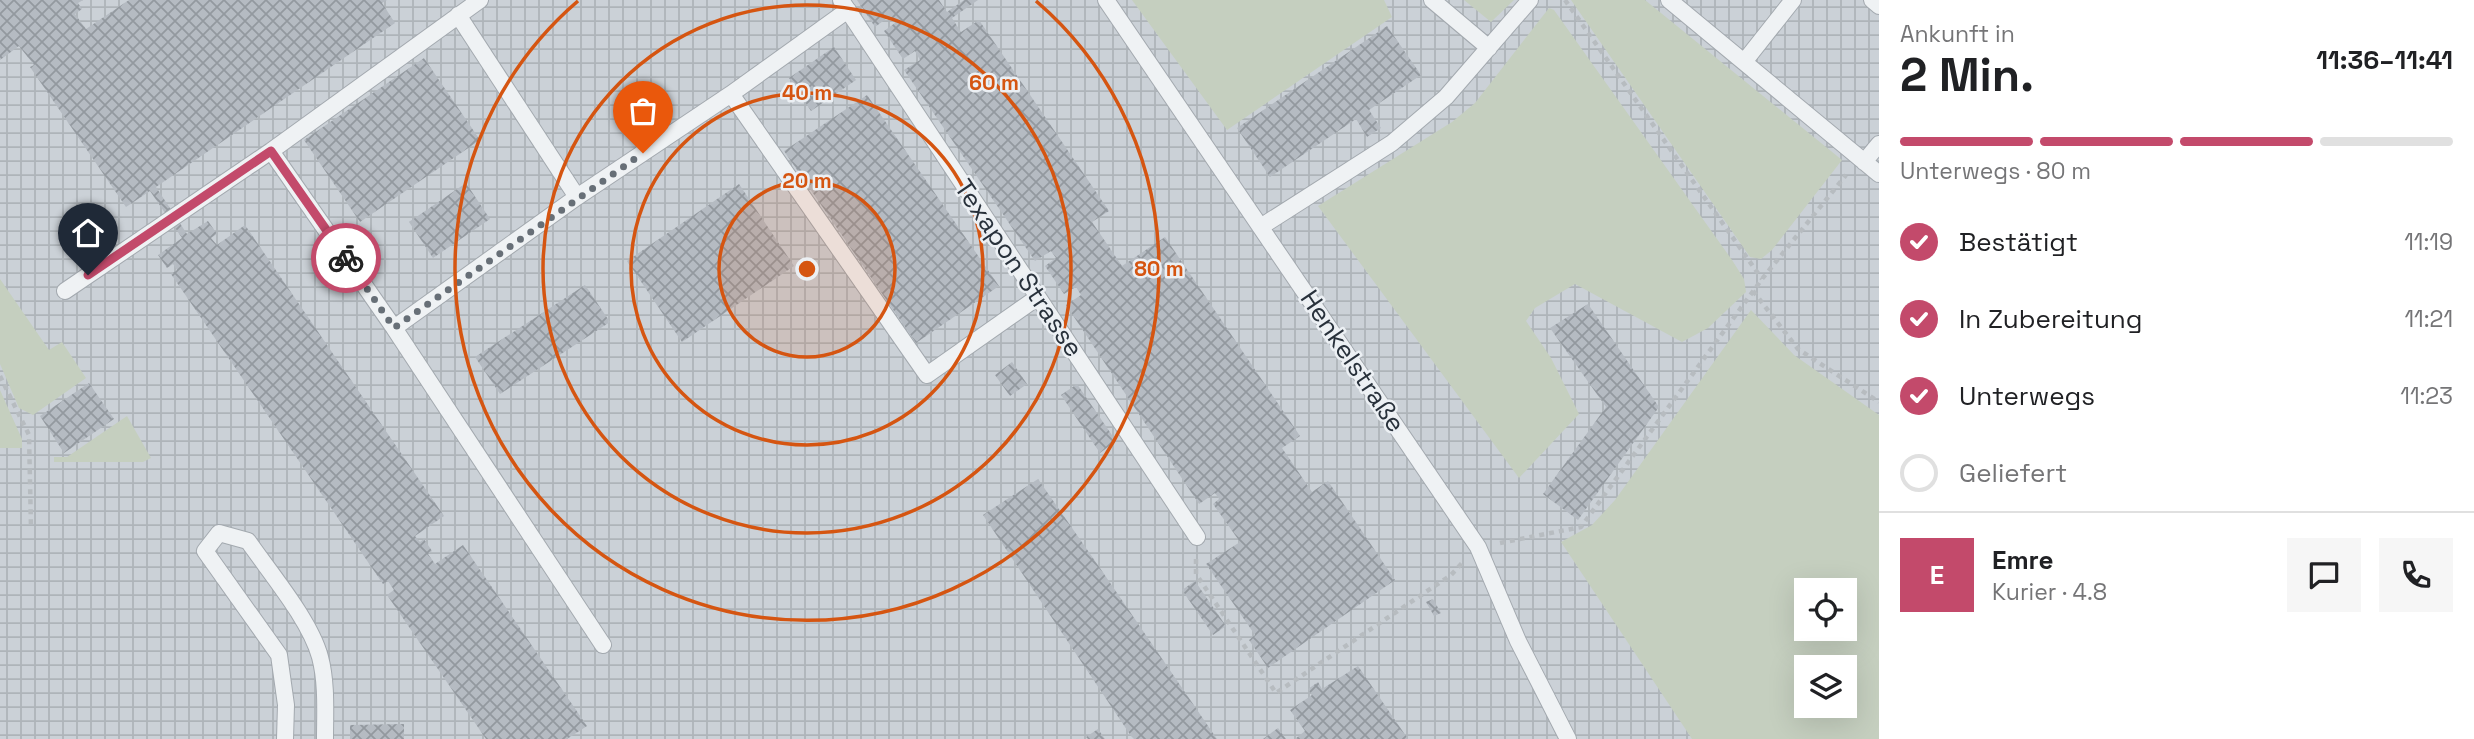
<!DOCTYPE html>
<html lang="de">
<head>
<meta charset="utf-8">
<style>
	:root { --surface:#fff; --page:#f6f6f6; --text:#202124; --muted:#757577; --line:#e0e0e0; --accent:#c34a6b }
	body { margin:0; font-family:"Space Grotesk",sans-serif; background:var(--page); color:var(--text); height:100vh; display:flex; flex-direction:column; font-size:26px; white-space:nowrap }
	* { box-sizing:border-box; margin:0 }
	p { font-size:23px; color:var(--muted) }
	.icon { flex:none; width:38px; height:38px; fill:none; stroke:currentColor; stroke-width:2; stroke-linecap:round; stroke-linejoin:round }
	.map { position:relative; flex:1; overflow:hidden }
	.side { display:flex; flex-direction:column; background:var(--surface); width:595px }
	.side>* { flex:none }
	.fabs { position:absolute; left:1794px; top:578px; display:grid; gap:14px }
	.fabs a { display:grid; place-items:center; width:63px; height:63px; border-radius:0px; background:var(--surface); box-shadow:0 7px 28px #0002; font-size:35px }
	.pin { position:absolute; display:grid; place-items:center; width:60px; height:60px; color:#fff; margin:-72px -30px; border-radius:50% 50% 50% 0; rotate:-45deg; box-shadow:0 0 7px #0007 }
	.pin .icon { rotate:45deg }
	.courier { position:absolute; display:grid; place-items:center; width:70px; height:70px; margin:-35px; border:5px solid #c34a6b; border-radius:50%; background:#fff; color:#222; box-shadow:0 2px 9px #0007 }
	.summary em { font-style:normal; font-weight:800 }
	.summary div { display:flex; flex-direction:column-reverse }
	.summary { display:flex; align-items:center; justify-content:space-between; height:119px; padding:0 21px }
	h1 { font-size:46px; font-weight:800; line-height:52px }
	.bar { display:grid; grid-template-columns:repeat(4,1fr); gap:10px 7px; align-content:center; height:84px; padding:0 21px }
	.bar i { height:9px; border-radius:5px; background:var(--line) }
	.bar .selected { background:var(--accent) }
	.bar p { grid-column:span 4 }
	.line { display:flex; align-items:center; gap:18px; padding:0 21px; border-top:2px solid var(--line) }
	.line div { flex:1 }
	.round { display:grid; place-items:center; flex:none; width:74px; height:74px; border-radius:0px; background:var(--page) }
	ol { padding:0 21px; list-style:none }
	li { display:flex; align-items:center; gap:21px; height:77px }
	li p { margin-inline-start:auto }
	li .icon { padding:7px; border-radius:50%; background:var(--accent); color:#fff; stroke-width:4 }
	li:last-child { color:var(--muted) }
	li i { width:38px; height:38px; border:4px solid var(--line); border-radius:50% }
	main { display:flex; flex:1; min-height:0 }
	.map>svg:first-child { display:block }
	.industrial { fill:url(#industrial-grid); fill-rule:evenodd }
	.grass { fill:#c5cfbf; fill-rule:evenodd }
	.building { fill:url(#building-cross-hatch) }
	.lines { fill:none; stroke-linecap:round; stroke-linejoin:round }
	.service-casing { stroke:#a3a9af; stroke-width:18 }
	.path { stroke:#b7bcc0; stroke-width:4.5; stroke-dasharray:5 5; stroke-linecap:butt }
	.service { stroke:#eff2f4; stroke-width:16 }
	.done { stroke:#676f77; stroke-width:7; stroke-dasharray:0 12.6 }
	.route { stroke:#c34a6b; stroke-width:9 }
	.ring { fill:none; stroke:#d55511; stroke-width:3.5 }
	.labels { text-anchor:middle; stroke-width:5; stroke-linejoin:round; paint-order:stroke }
	.street-label { font-size:26px; fill:#28313b; stroke:#ecf0f4 }
	.centre { fill:#d55511; stroke:#ecf0f4; stroke-width:3.5 }
	.ring-label { font-size:21px; text-anchor:middle; font-weight:bold; fill:#d55511; stroke:#ecf0f4; stroke-width:5; stroke-linejoin:round; paint-order:stroke }
</style>
</head>
<body>
<main>
<div class="map">
<svg width="1879" height="739" viewBox="0 0 1879 739">
	<defs>
		<pattern id="industrial-grid" width="8" height="8" patternUnits="userSpaceOnUse" patternTransform="scale(1.75)"><rect width="8" height="8" fill="#cbd1d7"/><path d="M0 4h8M4 0v8" fill="none" stroke="#aeb4b9"/></pattern>
		<pattern id="building-cross-hatch" width="8" height="8" patternUnits="userSpaceOnUse" patternTransform="scale(1.75)"><rect width="8" height="8" fill="#b5bbc2"/><path d="M0 0l8 8M0 8l8-8" fill="none" stroke="#93999f"/></pattern>
	</defs>
	<rect width="100%" height="100%" fill="#dde2e6"/>
	<path class="industrial" d="M0,0h1879v739h-1879zM1806,590h38v38h-38zM1806,667h38v38h-38z"/>
	<path class="grass" d="M1132,0h252l8,17 -165,113z
		M1464,0h50l-23,22z
		M1571,0h74l197,160 -70,90 -11,9 -11,-2z
		M1549,8l5,2 178,250 12,19 2,13 -38,36 -26,14 -107,-58 -40,24 -9,13 25,37 28,56 -60,64 -201,-272 134,-84 23,-19z
		M0,279l49,71 13,-8 24,36 -53,37 -14,-7 -19,-44z
		M1751,310l43,45 85,60v324h-187l-131,-197 31,-17 23,-25zM1806,590h38v38h-38zM1806,667h38v38h-38z
		M0,390l22,49v9h-22z
		M127,416l24,42 -8,4h-89v-5h13z"/>
	<path class="building" d="M0,0h83l-5,3 4,6 -7,5 11,15 43,-29h258l-5,3 13,20 -239,164 31,47 21,-13 9,13 -6,4 6,7 28,-20 199,291 -29,20 5,6 4,-3 8,12 -4,3 7,10 28,-19 124,181 -20,13h-81l-99,-144 7,-5 -6,-9 -5,3 -212,-310 6,-4 -4,-6 -6,4 -9,-13 24,-17 -32,-47 -24,16 -96,-140 4,-2 -15,-19 -19,14z
		M857,0h82l8,12 17,-12h14l-26,18 9,14 18,-12 130,191 -17,11 30,44 43,-29 135,199 -18,12 30,44 16,-11 67,99 -127,88 -19,-28 6,-5 -49,-71 34,-22 -27,-38 6,-5 -4,-6 -16,11 -133,-199 15,-10 -5,-8 -12,7 -19,-28 11,-8 -5,-7 -16,10 -131,-191 16,-10 -5,-9 -12,8 -19,-28 11,-8 -5,-7 -15,11z
		M1387,26l34,49 -52,35 12,18 -14,9 -11,-18 -86,58 -33,-49z
		M834,47l22,33 -45,31 -22,-33z
		M424,58l56,82 -120,82 -56,-82z
		M867,95l132,191 -83,57 -132,-192z
		M466,183l24,36 -57,39 -24,-36z
		M739,184l55,82 -112,76 -55,-81z
		M585,285l25,37 -110,72 -25,-37z
		M1588,304l71,103 -81,113 -35,-26 63,-87 -56,-79z
		M1012,362l15,22 -17,12 -15,-21z
		M89,383l25,36 -50,34 -24,-37z
		M1077,384l39,57 -16,12 -39,-58z
		M1038,479l64,92 115,168h-83l-3,-3 -148,-221z
		M1195,581l31,45 -13,9 -31,-45z
		M1433,599l8,14 -7,3 -8,-14z
		M1358,666l50,73h-113l10,-8 -15,-21 22,-15 -4,-6 10,-7 4,7z
		M404,724v15h-54v-14z
		M1278,728l8,11h-23z
		M1098,729l7,10h-17l-2,-2z"/>
	<g class="lines">
		<g class="service-casing">
			<path id="service" d="M841,0l356,537
				M1106,0l372,547 40,94 50,98
				M1432,0l57,48
				M1669,0l210,174
				M1872,0l7,6
				M458,15l119,182
				M1744,62l49,-62
				M731,94l117,-84
				M271,151l123,177 183,-131 154,-103 196,281 111,-78
				M1864,162l15,-18
				M1262,226l130,-83 54,-46 84,-97
				M65,291l206,-140 209,-151
				M394,328l209,317
				M285,739l1,-34 -7,-50 -74,-104 14,-18 29,8c22,32 62,79 72,116 7,26 5,56 5,82"/>
		</g>
		<path class="path" d="M1565,0l197,279
			M1753,291l45,58 81,53
			M0,376l29,59 2,93
			M1500,543l81,-16 181,-248 84,-104
			M1196,559v15l80,119 175,-118 12,-13"/>
		<use href="#service" class="service"/>
	</g>
	<g class="lines">
		<path class="done" d="M346,258l48,70 249,-175"/>
		<path class="route" d="M88,275l183,-124 75,107"/>
	</g>
	<circle cx="807" cy="269" r="88" fill="#d55511" fill-opacity=".12"/>
	<g class="ring">
		<circle cx="807" cy="269" r="88"/>
		<circle cx="807" cy="269" r="176"/>
		<circle cx="807" cy="269" r="264"/>
		<path d="M1036 1A352 352 0 1 1 578 1"/>
	</g>
	<g class="labels">
		<g class="street-label">
			<text transform="translate(1019 268) rotate(56)" y="9">Texapon Strasse</text>
			<text transform="translate(1353 361) rotate(56)" y="9">Henkelstraße</text>
		</g>
	</g>
	<circle cx="807" cy="269" r="10" class="centre"/>
	<g class="ring-label">
		<text x="994" y="90">60 m</text>
		<text x="807" y="100">40 m</text>
		<text x="807" y="188">20 m</text>
		<text x="1159" y="276">80 m</text>
	</g>
</svg>
<div class="fabs">
<a><svg class="icon" aria-label="locate" viewBox="0 0 24 24"><circle cx="12" cy="12" r="6"/><path d="M12 2v4M12 18v4M2 12h4M18 12h4"/></svg></a>
<a><svg class="icon" aria-label="layers" viewBox="0 0 24 24"><path d="M12 4l9 5-9 5-9-5zM3 14l9 5 9-5"/></svg></a>
</div>
<div class="pin" style="left:643px;top:153px;background:#ea580c"><svg class="icon" aria-label="bag" viewBox="0 0 24 24"><path d="M5 8h14l-1 12H6zM9 8a3 3 0 0 1 6 0"/></svg></div>
<div class="pin" style="left:88px;top:275px;background:#1f2937"><svg class="icon" aria-label="home" viewBox="0 0 24 24"><path d="M3 11l9-7 9 7M6 9v11h12V9"/></svg></div>
<div class="courier" style="left:346px;top:258px"><svg class="icon" aria-label="bike" viewBox="0 0 24 24"><circle cx="6" cy="16" r="4"/><circle cx="18" cy="16" r="4"/><path d="M6 16l4-8h5l3 8M10 8l3 8H6M13 5h3"/></svg></div>
</div>
<section class="side">
<div class="summary"><div><h1>2 Min.</h1><p>Ankunft in</p></div><em>11:36–11:41</em></div>
<div class="bar"><i class="selected"></i><i class="selected"></i><i class="selected"></i><i></i><p>Unterwegs · 80 m</p></div>
<ol>
<li><svg class="icon" aria-label="check" viewBox="0 0 24 24"><path d="M5 12l5 5 9-10"/></svg>Bestätigt<p>11:19</p></li>
<li><svg class="icon" aria-label="check" viewBox="0 0 24 24"><path d="M5 12l5 5 9-10"/></svg>In Zubereitung<p>11:21</p></li>
<li><svg class="icon" aria-label="check" viewBox="0 0 24 24"><path d="M5 12l5 5 9-10"/></svg>Unterwegs<p>11:23</p></li>
<li><i></i>Geliefert</li>
</ol>
<div class="line" style="height:126px"><b class="round" style="background:var(--accent);color:#fff">E</b><div><b>Emre</b><p>Kurier · 4.8</p></div><a class="round"><svg class="icon" aria-label="chat" viewBox="0 0 24 24"><path d="M4 5h16v11H9l-5 4z"/></svg></a><a class="round"><svg class="icon" aria-label="phone" viewBox="0 0 24 24"><path d="M5 4h4l2 5-3 2q2 4 5 5l2-3 5 2v4C11 20 4 13 5 4z"/></svg></a></div>
</section>
</main>
</body>
</html>
